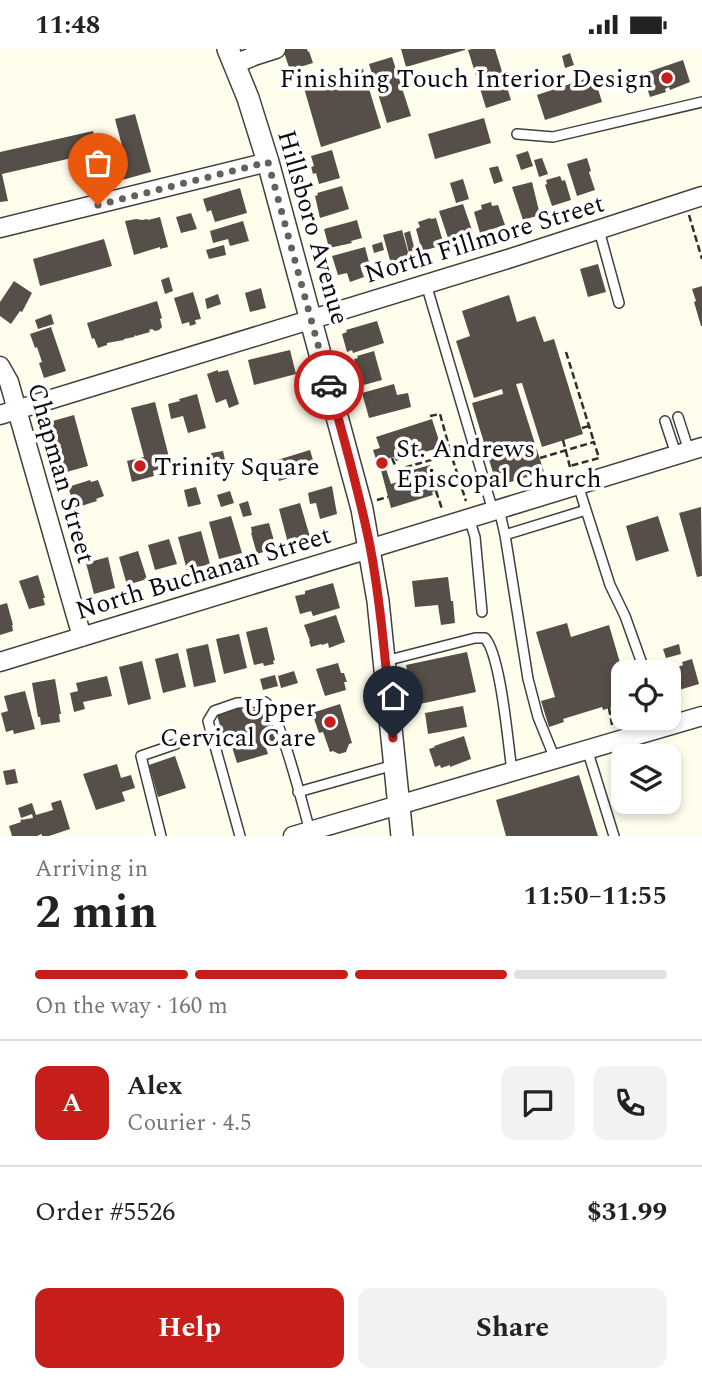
<!DOCTYPE html>
<html lang="en">
<head>
<meta charset="utf-8">
<style>
	:root { --surface:#fff; --page:#f2f2f2; --text:#222; --muted:#767676; --line:#e0e0e0; --accent:#c61e1b }
	body { margin:0; font-family:Spectral,serif; background:var(--page); color:var(--text); height:100vh; display:flex; flex-direction:column; font-size:26px; white-space:nowrap }
	* { box-sizing:border-box; margin:0 }
	p { font-size:23px; color:var(--muted) }
	.icon { flex:none; width:38px; height:38px; fill:none; stroke:currentColor; stroke-width:2; stroke-linecap:round; stroke-linejoin:round }
	.map { position:relative; height:787px; overflow:hidden }
	.panel { display:flex; flex-direction:column; background:var(--surface); flex:1 }
	.panel>* { flex:none }
	.fabs { position:absolute; left:611px; top:611px; display:grid; gap:14px }
	.fabs a { display:grid; place-items:center; width:70px; height:70px; border-radius:14px; background:var(--surface); box-shadow:0 4px 10px #0003; font-size:35px }
	.pin { position:absolute; display:grid; place-items:center; width:60px; height:60px; color:#fff; margin:-72px -30px; border-radius:50% 50% 50% 0; rotate:-45deg; box-shadow:0 0 7px #0007 }
	.pin .icon { rotate:45deg }
	.courier { position:absolute; display:grid; place-items:center; width:70px; height:70px; margin:-35px; border:5px solid #c61e1b; border-radius:50%; background:#fff; color:#222; box-shadow:0 2px 9px #0007 }
	.summary em { font-style:normal; font-weight:700 }
	.summary div { display:flex; flex-direction:column-reverse }
	.summary { display:flex; align-items:center; justify-content:space-between; height:119px; padding:0 35px }
	h1 { font-size:46px; font-weight:700; line-height:52px }
	.bar { display:grid; grid-template-columns:repeat(4,1fr); gap:10px 7px; align-content:center; height:84px; padding:0 35px }
	.bar i { height:9px; border-radius:5px; background:var(--line) }
	.bar .active { background:var(--accent) }
	.bar p { grid-column:span 4 }
	.line { display:flex; align-items:center; gap:18px; padding:0 35px; border-top:2px solid var(--line) }
	.line div { flex:1 }
	.round { display:grid; place-items:center; flex:none; width:74px; height:74px; border-radius:14px; background:var(--page) }
	.action { display:flex; gap:14px; margin-top:auto; padding:14px 35px }
	.action a { flex:1; height:80px; border-radius:14px; background:var(--accent); color:#fff; font-size:28px; font-weight:700; line-height:80px; text-align:center }
	.action a+a { background:var(--page); color:var(--text) }
	.status { display:flex; justify-content:space-between; align-items:center; height:49px; padding:0 35px; background:var(--surface); direction:ltr }
	.status svg { height:19px; fill:currentColor }
	.map>svg:first-child { display:block }
	.building { fill:#564e48 }
	.lines { fill:none; stroke-linecap:round; stroke-linejoin:round }
	.service-casing { stroke:#404040; stroke-width:12 }
	.minor-casing { stroke:#404040; stroke-width:21 }
	.tertiary-casing { stroke:#404040; stroke-width:24 }
	.path { stroke:#2f2f2f; stroke-width:2.5; stroke-dasharray:7 3.5; stroke-linecap:butt }
	.service { stroke:#fff; stroke-width:9 }
	.minor { stroke:#fff; stroke-width:18 }
	.tertiary { stroke:#fff; stroke-width:21 }
	.done { stroke:#62615b; stroke-width:7; stroke-dasharray:0 12.6 }
	.route { stroke:#c61e1b; stroke-width:9 }
	.poi-dot { fill:#c61e1b; stroke:#fff; stroke-width:2.5 }
	.labels { text-anchor:middle; stroke-width:7; stroke-linejoin:round; paint-order:stroke }
	.poi-label { font-size:26px; fill:#0d0d0d; stroke:#fff; text-anchor:end }
	.street-label { font-size:26px; fill:#0d0d0d; stroke:#fff }
</style>
</head>
<body>
<div class="status"><b>11:48</b><svg viewBox="0 0 49 12"><path d="M0 12V9h3v3zM5 12V6h3v6zM10 12V3h3v9zM15 12V0h3v12zM26 1h20v11H26zM47 4h2v5h-2z"/></svg></div>
<div class="map">
<svg width="702" height="787" viewBox="0 0 702 787">
	<rect width="100%" height="100%" fill="#fffdec"/>
	<path class="building" d="M286,0h21l1,3 1,-1 4,12 -23,7 -7,-20z
		M401,0h64v1l-59,17z
		M472,0h23l16,51 -25,8 -18,-58z
		M570,4l4,12 -9,3 -3,-12z
		M392,8l19,59 -24,7 -18,-59z
		M683,11l7,22 -20,8 -1,-3 -4,2 1,3 -16,5 -6,-18 3,-1 -2,-5z
		M363,20l18,59 -60,19 -17,-59z
		M594,27l8,26 -57,18 -8,-25z
		M135,65l16,58 -40,11 -4,-17 19,-5 -11,-42z
		M484,69l7,25 -56,16 -7,-25z
		M93,82l5,21 -96,22 6,27 -8,1v-50z
		M332,101l8,28 -21,6 -3,-11 -3,1 -2,-7 3,-1 -3,-10z
		M528,102l5,15 -12,4 -5,-15z
		M542,109l6,16 -9,3 -5,-17z
		M587,109l4,13 -2,1 6,18 -18,6 -10,-32z
		M498,117l5,15 -9,3 -5,-16z
		M560,127l2,5 3,-1 6,20 -19,6 -7,-21 2,-1 -1,-4z
		M463,130l6,20 -13,4 -6,-20z
		M532,133l8,33 -17,5 -11,-33z
		M342,137l7,23 -29,9 -5,-22 3,-1 -1,-2z
		M240,139l7,25 -32,9 -4,-12 -4,2 -4,-13z
		M491,153l1,4 6,-1 7,20 -25,8 -6,-21 8,-3 -1,-4z
		M463,155l11,32 -24,8 -11,-33z
		M191,164l6,16 -16,4 -5,-16z
		M160,168l8,30 -8,2v-2l-26,8 -9,-34 11,-2 6,1 5,-1 1,1z
		M430,169l1,1 5,-1 8,27 -22,6 -6,-22 4,-2 -2,-5z
		M357,171l5,18 -11,3 1,2 -23,5 -5,-19z
		M243,172l6,20 -19,5 -2,-7 -15,4 -3,-12z
		M402,181l8,29 -19,5 -8,-29z
		M410,182l5,20 -6,2 -5,-20z
		M104,190l8,27 -72,20 -7,-27z
		M382,193l2,8 -10,3 -2,-8z
		M224,196l2,10 -17,4 -3,-9z
		M365,198l5,19 -9,3 3,8 -14,5 -3,-9 -9,2 -6,-19z
		M598,215l8,28 -18,5 -8,-28z
		M169,228l4,14 -8,3 -4,-14z
		M14,232l18,12 -10,19 -2,-1 -9,13 -11,-8v-14z
		M702,237v40h-1l-7,-24 2,-1 -4,-12z
		M261,239l5,20 -16,4 -5,-19z
		M193,243l8,27 -6,1 1,4 -6,2 -1,-4 -7,2 -8,-26z
		M218,245l3,10 -14,5 -2,-10z
		M509,246l8,27 18,-6 9,26 10,-3 29,95 -41,13 -20,-64 -6,1 28,88 -47,14 -25,-83 31,-9 -1,-5 -28,9 -18,-57 14,-5 -8,-25z
		M157,252l5,17 -2,1 2,8 -3,3 -4,1 -3,-2 -3,1 1,2 -14,4 -1,-1 -1,2 -10,2v1l-17,3v2l-9,3 -4,-10 -2,1 -5,-16z
		M51,265l3,10 -16,5 -3,-9z
		M377,272l7,22 -31,10 -1,-3 -5,2 -5,-18 5,-2 -1,-2z
		M51,278l15,44 -22,7 -5,-15 3,-1 -5,-15 -2,1 -5,-14z
		M290,301l6,24 -42,11 -6,-25z
		M374,302l8,29 -22,6 -1,-3 -3,1 -2,-9 3,-3 -3,-13 4,-1 -1,-2z
		M218,321v2l10,-2 11,34 -10,4 -3,-9 -10,4 -9,-29z
		M394,335l3,11 11,-2 3,14 -42,11 -7,-25z
		M197,345l9,34 -18,5 -5,-17 -12,3 -3,-15 12,-3 -1,-2z
		M155,353l16,63 -18,6 1,5 -22,6 -5,-21 17,-4 -13,-49z
		M74,366l14,51 -25,7 -14,-51z
		M432,370l9,28 -45,14 -2,-4 -11,3 8,24 20,-6 -2,-7 21,-6 8,25 -6,2 1,3 -42,13 -13,-49h-2l-3,-9 7,-2 -4,-11z
		M310,401l6,20 -37,11 -5,-20z
		M223,402l4,18 -12,2 -4,-18z
		M90,431l1,2 7,-2 6,16 -8,3 1,2 -22,7 -7,-21z
		M332,437l5,28 -17,5 -4,-16 -6,1 -2,-11z
		M196,438l5,17 -13,3 -4,-17z
		M230,442l4,12 -13,4 -4,-12z
		M248,452l4,14 -9,2 -4,-13z
		M300,454l10,34 -22,6 -9,-34z
		M701,458l1,69 -5,1 -18,-64z
		M231,467l11,37 -23,6 -10,-37z
		M658,467l11,35 -33,10 -10,-35z
		M269,474l7,25 -19,6 -6,-21h1l-1,-6z
		M201,482l9,33 -23,6 -9,-33z
		M169,490l8,25 -22,6 -7,-25z
		M138,502l9,28 -20,6 -8,-28z
		M108,508l7,31 -21,6 -8,-31z
		M38,526l7,23h-2l2,7 -16,4 -10,-28z
		M448,528l3,24h2l2,22 -14,2 -3,-20 -23,2 -3,-26z
		M333,534l7,25 -27,8 -2,-5 -11,3 -5,-18 10,-2v-3z
		M7,554l6,22h-1l1,6 -13,4v-30z
		M336,566l9,27 -16,6 -1,-5 -6,2 -1,-1 -10,3 -2,-6h1l-6,-16z
		M567,574l4,14 38,-12 14,48v31l-20,6 -1,-3 -39,12 1,3 -15,5 -8,-26 14,-4 -19,-65z
		M267,578l8,33 -2,1 1,3 -10,2 -1,-3 -9,2 -8,-33z
		M239,585l8,34 -23,6 -8,-35z
		M208,595l8,38 -22,5 -8,-38z
		M679,595l2,10 -15,4 -3,-9z
		M467,603l9,40 -61,13 -9,-40z
		M178,604l8,34 -23,6 -8,-34z
		M692,610l7,25 -20,6 -6,-21 10,-4 -1,-3z
		M142,612l9,38 -23,6 -9,-38z
		M338,614l3,10h3l3,9h-3l2,8 -21,6 -9,-27z
		M294,622l4,12 -17,5 -3,-12z
		M275,626l3,11 -15,4 -3,-11z
		M107,627l5,20 -29,6 2,7 -11,3 -4,-19 8,-2 -2,-8z
		M55,630l6,35h-2l1,8 -19,3 -1,-8h-2l-6,-34z
		M25,642l10,38 -21,5 -1,-4 -7,2 -5,-19 7,-2 -4,-15z
		M240,655l3,9 23,-7 11,38 -10,3 -1,1 2,6 -31,9 -8,-26 -5,2 -8,-27z
		M340,655l12,39 -3,1 -3,8 -7,2 -6,-3 -3,1 -7,-20 -4,1 -7,-20z
		M463,657l4,21 -39,7 -3,-21z
		M464,687l7,23 -21,8v-2l-9,3 -1,-3 -5,2 -6,-18 6,-2 -1,-1z
		M175,707l11,32 -28,9 -9,-32z
		M117,715l4,14 10,-3 4,13 -13,4 3,9 -29,9 -13,-36z
		M15,720l3,14 -12,2 -3,-14z
		M579,726l19,61h-92l-10,-36z
		M61,751l9,29 -21,7h-7v-2l-5,2h-25l-3,-10 12,-4 -1,-2 13,-2 -1,-4 -11,4 -3,-10 14,-5 4,12 17,-5 -2,-7z"/>
	<g class="lines">
		<g class="service-casing">
			<path id="service" d="M517,85l36,3 149,-35
				M599,181l20,73
				M426,235l67,227
				M678,368l11,34
				M665,372l11,33
				M499,460l6,26 81,-25 -8,-25
				M586,461l24,75 15,31 20,56
				M469,469l6,19 7,75
				M505,486l23,144 10,38 17,42
				M385,612l90,-23h10c16,18 23,106 27,133
				M587,700l27,87
				M298,743l96,-27
				M161,787l-20,-80 35,-12
				M240,787l-32,-115 6,-10 23,-8 28,-1c15,11 38,105 45,129"/>
		</g>
		<g class="minor-casing">
			<path id="minor" d="M235,15l19,-8 22,-7
				M0,179l268,-66
				M0,317l9,16 8,28 65,227
				M0,366l511,-157 191,-62
				M0,613l702,-215
				M293,787l409,-120"/>
		</g>
		<g class="tertiary-casing">
			<path id="tertiary" d="M228,0l20,49 20,64 94,347 16,92 24,235"/>
		</g>
		<path class="path" d="M689,166l13,44
			M566,303l28,90
			M430,367l10,-2 11,40
			M582,379l7,-2
			M563,391l7,27
			M392,409l5,12
			M540,409l54,-16 5,16 -29,8
			M400,433l-3,-12 54,-16 15,47
			M436,442l6,18
			M377,451l11,-3
			M609,659l3,17"/>
		<use href="#service" class="service"/>
		<use href="#minor" class="minor"/>
		<use href="#tertiary" class="tertiary"/>
	</g>
	<g class="lines">
		<path class="done" d="M98,156l170,-43 61,223"/>
		<path class="route" d="M329,336c15,53 30,107 41,161 12,64 16,128 23,192"/>
	</g>
	<g class="poi-dot">
		<circle cx="667" cy="29" r="7"/>
		<circle cx="382" cy="414" r="7"/>
		<circle cx="140" cy="417" r="7"/>
		<circle cx="330" cy="673" r="7"/>
	</g>
	<g class="labels">
		<g class="poi-label">
			<text x="653" y="38">Finishing Touch Interior Design</text>
			<text x="396" y="408" text-anchor="start">St. Andrews<tspan x="396" dy="30">Episcopal Church</tspan></text>
			<text x="154" y="426" text-anchor="start">Trinity Square</text>
			<text x="316" y="667">Upper<tspan x="316" dy="30">Cervical Care</tspan></text>
		</g>
		<g class="street-label">
			<text transform="translate(314 178) rotate(74)" y="9">Hillsboro Avenue</text>
			<text transform="translate(484 189) rotate(-17)" y="9">North Fillmore Street</text>
			<text transform="translate(62 424) rotate(74)" y="9">Chapman Street</text>
			<text transform="translate(203 523) rotate(-17)" y="9">North Buchanan Street</text>
		</g>
	</g>
</svg>
<div class="fabs">
<a><svg class="icon" aria-label="locate" viewBox="0 0 24 24"><circle cx="12" cy="12" r="6"/><path d="M12 2v4M12 18v4M2 12h4M18 12h4"/></svg></a>
<a><svg class="icon" aria-label="layers" viewBox="0 0 24 24"><path d="M12 4l9 5-9 5-9-5zM3 14l9 5 9-5"/></svg></a>
</div>
<div class="pin" style="left:98px;top:156px;background:#ea580c"><svg class="icon" aria-label="bag" viewBox="0 0 24 24"><path d="M5 8h14l-1 12H6zM9 8a3 3 0 0 1 6 0"/></svg></div>
<div class="pin" style="left:393px;top:689px;background:#1f2937"><svg class="icon" aria-label="home" viewBox="0 0 24 24"><path d="M3 11l9-7 9 7M6 9v11h12V9"/></svg></div>
<div class="courier" style="left:329px;top:336px"><svg class="icon" aria-label="car" viewBox="0 0 24 24"><path d="M5 17H2v-5l4-1 3-4h7l3 4 3 1v5h-3M9 17h6M6 11h13"/><circle cx="7" cy="17" r="2"/><circle cx="17" cy="17" r="2"/></svg></div>
</div>
<section class="panel">
<div class="summary"><div><h1>2 min</h1><p>Arriving in</p></div><em>11:50–11:55</em></div>
<div class="bar"><i class="active"></i><i class="active"></i><i class="active"></i><i></i><p>On the way · 160 m</p></div>
<div class="line" style="height:126px"><b class="round" style="background:var(--accent);color:#fff">A</b><div><b>Alex</b><p>Courier · 4.5</p></div><a class="round"><svg class="icon" aria-label="chat" viewBox="0 0 24 24"><path d="M4 5h16v11H9l-5 4z"/></svg></a><a class="round"><svg class="icon" aria-label="phone" viewBox="0 0 24 24"><path d="M5 4h4l2 5-3 2q2 4 5 5l2-3 5 2v4C11 20 4 13 5 4z"/></svg></a></div>
<div class="line" style="height:91px"><div>Order #5526</div><b>$31.99</b></div>
<div class="action"><a>Help</a><a>Share</a></div>
</section>
</body>
</html>
